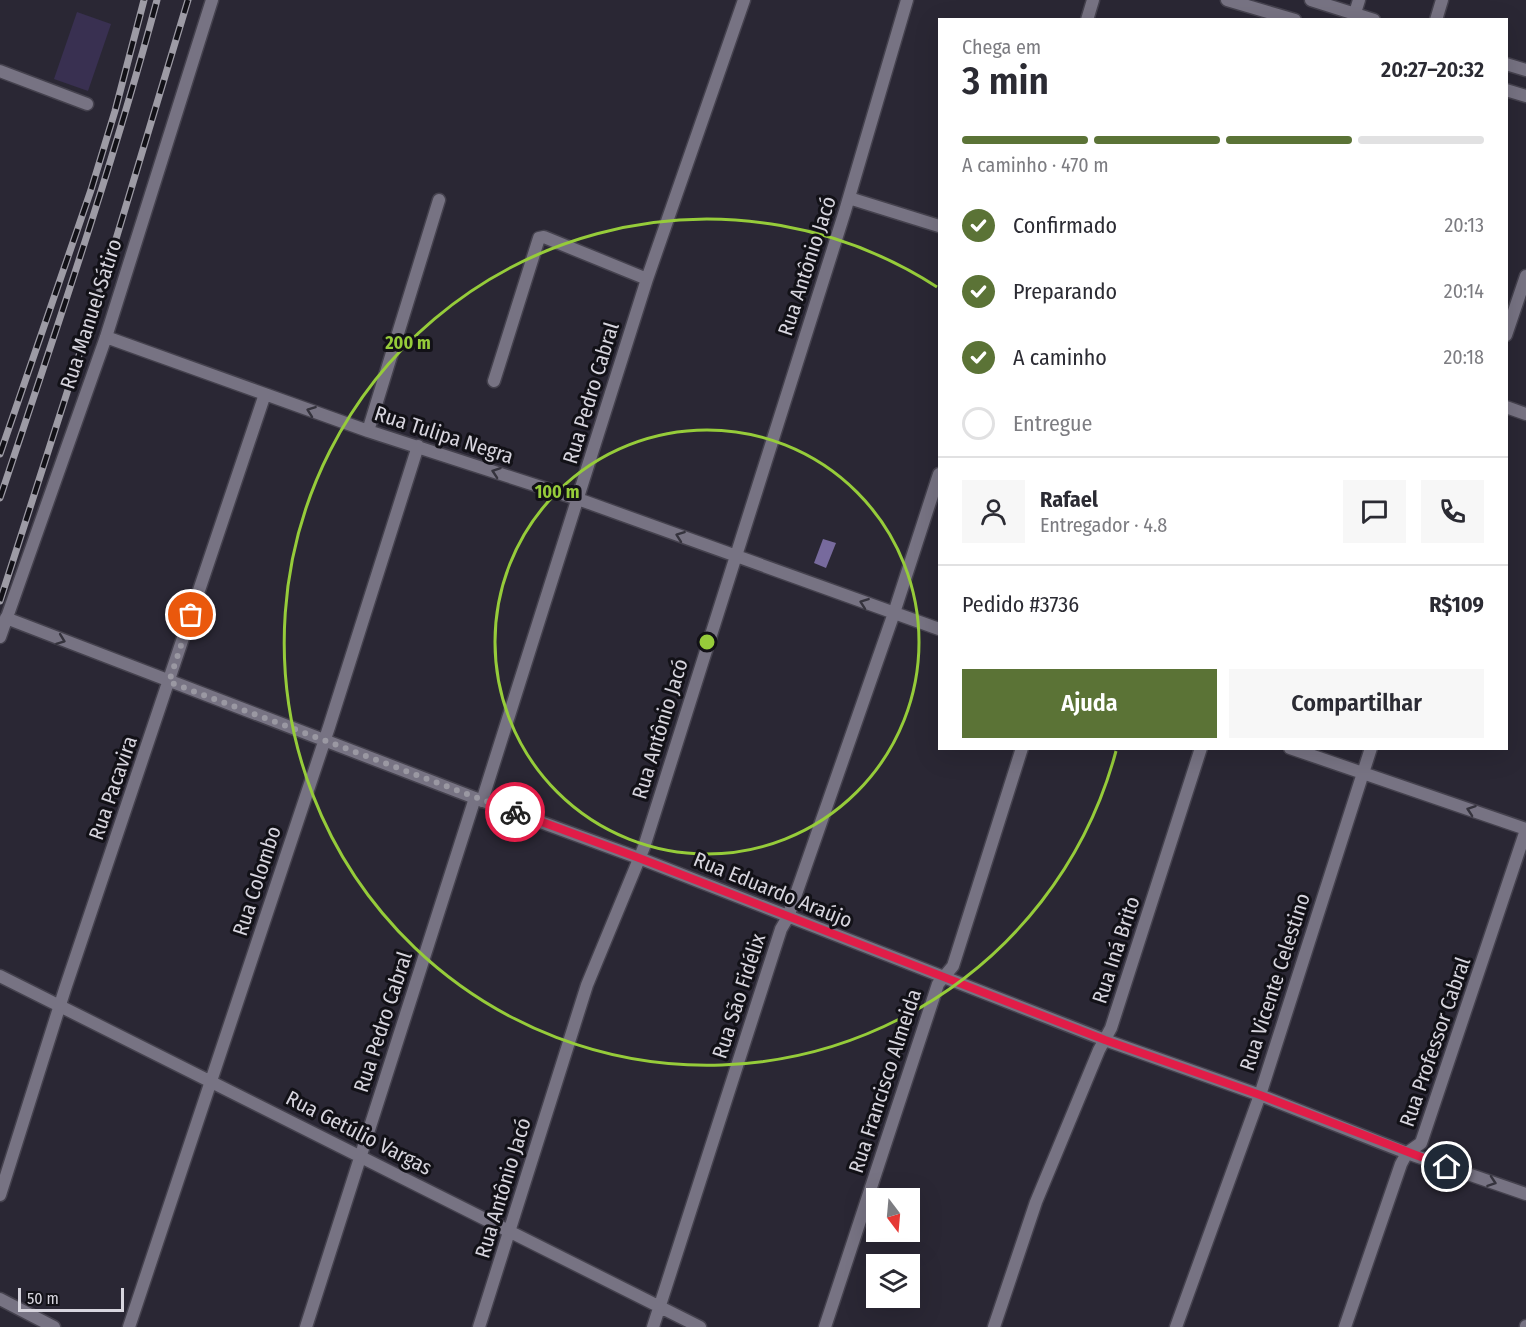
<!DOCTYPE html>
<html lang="pt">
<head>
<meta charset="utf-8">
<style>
	:root { --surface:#fff; --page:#f7f7f7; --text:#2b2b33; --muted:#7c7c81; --line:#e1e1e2; --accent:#5b7336 }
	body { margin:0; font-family:"Fira Sans Condensed",sans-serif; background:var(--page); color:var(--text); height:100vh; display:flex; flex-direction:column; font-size:22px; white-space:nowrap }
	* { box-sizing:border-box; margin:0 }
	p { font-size:20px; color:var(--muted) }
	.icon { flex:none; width:33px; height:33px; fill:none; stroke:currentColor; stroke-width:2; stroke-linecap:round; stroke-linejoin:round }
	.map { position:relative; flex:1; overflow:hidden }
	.drawer { position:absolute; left:938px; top:18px; width:570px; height:732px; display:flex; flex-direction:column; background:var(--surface); border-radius:0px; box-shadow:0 6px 24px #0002 }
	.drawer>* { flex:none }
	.needle { width:39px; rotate:164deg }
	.controls { position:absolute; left:866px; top:1188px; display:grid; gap:12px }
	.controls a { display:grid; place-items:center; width:54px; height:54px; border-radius:0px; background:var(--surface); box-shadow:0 6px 24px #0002; font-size:30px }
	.scale { position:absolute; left:18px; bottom:15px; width:106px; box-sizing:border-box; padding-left:6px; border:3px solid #d7d5de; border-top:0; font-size:16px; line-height:21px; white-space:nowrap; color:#d7d5de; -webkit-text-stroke:4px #121117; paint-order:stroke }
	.pin { position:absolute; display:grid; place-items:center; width:51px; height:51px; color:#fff; margin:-26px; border:3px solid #fff; border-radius:50%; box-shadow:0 2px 6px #0007 }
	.courier { position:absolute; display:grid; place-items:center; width:60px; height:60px; margin:-30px; border:4px solid #e11d48; border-radius:50%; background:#fff; color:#222; box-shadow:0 2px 8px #0007 }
	.head em { font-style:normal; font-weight:600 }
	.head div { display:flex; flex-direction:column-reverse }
	.head { display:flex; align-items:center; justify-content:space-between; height:102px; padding:0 24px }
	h1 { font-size:39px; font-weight:600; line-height:45px }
	.bar { display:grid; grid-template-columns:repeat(4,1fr); gap:9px 6px; align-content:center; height:72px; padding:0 24px }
	.bar i { height:8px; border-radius:4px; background:var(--line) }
	.bar .active { background:var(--accent) }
	.bar p { grid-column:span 4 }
	.line { display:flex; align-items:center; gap:15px; padding:0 24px; border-top:2px solid var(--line) }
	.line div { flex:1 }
	.round { display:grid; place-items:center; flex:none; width:63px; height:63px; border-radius:0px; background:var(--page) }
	ol { padding:0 24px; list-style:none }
	li { display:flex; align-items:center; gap:18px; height:66px }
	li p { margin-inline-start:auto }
	li .icon { padding:6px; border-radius:50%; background:var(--accent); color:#fff; stroke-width:4 }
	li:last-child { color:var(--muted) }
	li i { width:33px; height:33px; border:3px solid var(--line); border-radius:50% }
	.cta { display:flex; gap:12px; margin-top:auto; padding:12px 24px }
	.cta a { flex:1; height:69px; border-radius:0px; background:var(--accent); color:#fff; font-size:24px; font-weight:600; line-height:69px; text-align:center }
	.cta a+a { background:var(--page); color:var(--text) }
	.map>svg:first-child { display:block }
	.green { fill:#393051 }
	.water { fill:#776a9d }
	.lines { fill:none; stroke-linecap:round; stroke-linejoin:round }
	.minor-casing { stroke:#45424e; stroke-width:15 }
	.minor { stroke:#777383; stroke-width:12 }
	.rail-casing { stroke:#9d9ba5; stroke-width:7 }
	.rail { stroke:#121117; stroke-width:4.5; stroke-dasharray:14; stroke-linecap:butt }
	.oneway { stroke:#35333d }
	.done { stroke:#9a98a2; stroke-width:6; stroke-dasharray:0 10.8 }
	.route { stroke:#e11d48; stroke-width:8 }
	.ring { fill:none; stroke:#96cc3a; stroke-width:3 }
	.labels { text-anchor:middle; stroke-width:6; stroke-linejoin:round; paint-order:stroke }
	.street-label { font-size:21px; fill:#d7d5de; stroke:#121117 }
	.centre { fill:#96cc3a; stroke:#121117; stroke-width:3 }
	.ring-label { font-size:18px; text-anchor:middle; font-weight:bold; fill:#96cc3a; stroke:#121117; stroke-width:6; stroke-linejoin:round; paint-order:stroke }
</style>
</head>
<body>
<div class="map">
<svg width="1526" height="1327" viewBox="0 0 1526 1327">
	<rect width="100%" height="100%" fill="#2a2734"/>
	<path class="green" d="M77,12l34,12 -23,67 -34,-12z"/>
	<path class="water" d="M823,539l13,4 -10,25 -12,-5z"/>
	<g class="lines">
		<g class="minor-casing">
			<path id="minor" d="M1227,0l68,20
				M1311,0l63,20
				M1355,13l4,-13
				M1087,20l6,-20
				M1436,20l6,-20
				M1506,64l20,6
				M0,71l87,33
				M1506,90l20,6
				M849,198l90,28
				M1506,335l20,-59
				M106,337l262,94 210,68 361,130
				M494,381l45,-143 5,-1 103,42
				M1506,407l20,7
				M368,431l71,-231
				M6,618l469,180 164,60 466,182 155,55 147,58 119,41
				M0,637l106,-300 106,-337
				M1290,748l236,81
				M482,801l165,-522 97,-279
				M0,976l700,351
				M0,1195l65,-206 200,-595
				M0,1299l54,28
				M129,1327l200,-600 89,-281
				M306,1327l169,-529
				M479,1327l108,-342 57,-138 201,-636 62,-211
				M653,1327l128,-398 7,-12 106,-304 45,-139
				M825,1327l113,-343 15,-18 69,-218
				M994,1327l42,-125 63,-152 12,-22 90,-280
				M1176,1327l84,-232 111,-347
				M1345,1327l56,-163 6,-11 14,-10 105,-313
				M1526,1327v-1"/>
		</g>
		<use href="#minor" class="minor"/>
		<g class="rail-casing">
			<path id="rail" d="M0,454l91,-264 24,-79 29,-111
				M0,498c55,-165 112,-330 157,-498
				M0,601l110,-342 78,-259"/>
		</g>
		<use href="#rail" class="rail"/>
	</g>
	<defs><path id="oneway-chevron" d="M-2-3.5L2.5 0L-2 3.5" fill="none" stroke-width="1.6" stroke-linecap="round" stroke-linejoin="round" transform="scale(1.5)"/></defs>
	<g class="oneway">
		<use href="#oneway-chevron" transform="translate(311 411) rotate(-160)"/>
		<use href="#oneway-chevron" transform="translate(496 472) rotate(-161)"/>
		<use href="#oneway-chevron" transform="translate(680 536) rotate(-160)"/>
		<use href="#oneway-chevron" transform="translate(864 603) rotate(-160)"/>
		<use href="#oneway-chevron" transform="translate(61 640) rotate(21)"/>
		<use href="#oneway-chevron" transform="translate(1471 810) rotate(-161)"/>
		<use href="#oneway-chevron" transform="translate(1492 1182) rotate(19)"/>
	</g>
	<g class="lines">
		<path class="done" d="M191,615l-22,67 346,130"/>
		<path class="route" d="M515,812l124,46 466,182 155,55 187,72"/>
	</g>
	<g class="ring">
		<circle cx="707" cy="642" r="212"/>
		<path d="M1116 751A423 423 0 1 1 937 287"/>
	</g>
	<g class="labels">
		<g class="street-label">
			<text transform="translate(807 266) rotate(-72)" y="7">Rua Antônio Jacó</text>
			<text transform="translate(91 314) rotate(-72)" y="7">Rua Manuel Sátiro</text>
			<text transform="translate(591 393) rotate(-73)" y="7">Rua Pedro Cabral</text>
			<text transform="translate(444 435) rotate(18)" y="7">Rua Tulipa Negra</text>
			<text transform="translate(660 729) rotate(-73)" y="7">Rua Antônio Jacó</text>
			<text transform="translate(113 788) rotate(-71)" y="7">Rua Pacavira</text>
			<text transform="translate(257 881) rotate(-72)" y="7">Rua Colombo</text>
			<text transform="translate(773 890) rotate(22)" y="7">Rua Eduardo Araújo</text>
			<text transform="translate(1116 950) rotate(-72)" y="7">Rua Iná Brito</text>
			<text transform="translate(1275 982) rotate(-72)" y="7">Rua Vicente Celestino</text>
			<text transform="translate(739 996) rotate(-72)" y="7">Rua São Fidélix</text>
			<text transform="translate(383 1022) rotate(-72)" y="7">Rua Pedro Cabral</text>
			<text transform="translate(1435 1042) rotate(-71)" y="7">Rua Professor Cabral</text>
			<text transform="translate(885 1081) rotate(-72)" y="7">Rua Francisco Almeida</text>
			<text transform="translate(359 1133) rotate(27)" y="7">Rua Getúlio Vargas</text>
			<text transform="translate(503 1188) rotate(-73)" y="7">Rua Antônio Jacó</text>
		</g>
	</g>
	<circle cx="707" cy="642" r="9" class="centre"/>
	<g class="ring-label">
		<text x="408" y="349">200 m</text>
		<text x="557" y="498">100 m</text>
	</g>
</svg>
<div class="controls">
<a><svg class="needle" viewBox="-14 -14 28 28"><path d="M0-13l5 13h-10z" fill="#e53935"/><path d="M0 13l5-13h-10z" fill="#7c7c81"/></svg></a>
<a><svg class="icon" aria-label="layers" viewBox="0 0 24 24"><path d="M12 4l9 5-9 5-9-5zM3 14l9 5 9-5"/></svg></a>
</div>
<div class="scale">50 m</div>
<div class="pin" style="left:191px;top:615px;background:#ea580c"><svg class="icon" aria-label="bag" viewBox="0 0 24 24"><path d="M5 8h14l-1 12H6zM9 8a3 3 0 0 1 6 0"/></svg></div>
<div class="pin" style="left:1447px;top:1167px;background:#1f2937"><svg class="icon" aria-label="home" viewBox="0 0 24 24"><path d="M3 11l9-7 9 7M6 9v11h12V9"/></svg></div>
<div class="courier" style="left:515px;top:812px"><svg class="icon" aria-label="bike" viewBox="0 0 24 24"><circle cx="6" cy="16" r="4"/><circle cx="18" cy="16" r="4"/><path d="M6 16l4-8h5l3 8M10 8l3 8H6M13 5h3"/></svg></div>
<section class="drawer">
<div class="head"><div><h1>3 min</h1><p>Chega em</p></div><em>20:27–20:32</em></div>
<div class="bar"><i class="active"></i><i class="active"></i><i class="active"></i><i></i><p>A caminho · 470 m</p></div>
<ol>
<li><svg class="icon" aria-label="check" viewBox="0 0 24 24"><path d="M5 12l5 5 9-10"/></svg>Confirmado<p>20:13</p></li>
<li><svg class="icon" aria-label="check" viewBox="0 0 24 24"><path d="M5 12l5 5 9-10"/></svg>Preparando<p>20:14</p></li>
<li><svg class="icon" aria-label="check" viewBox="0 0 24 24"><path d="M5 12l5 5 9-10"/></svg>A caminho<p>20:18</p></li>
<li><i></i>Entregue</li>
</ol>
<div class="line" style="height:108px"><a class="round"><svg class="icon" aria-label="person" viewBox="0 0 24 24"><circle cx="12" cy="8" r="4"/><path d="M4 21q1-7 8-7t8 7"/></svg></a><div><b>Rafael</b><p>Entregador · 4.8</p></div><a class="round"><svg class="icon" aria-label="chat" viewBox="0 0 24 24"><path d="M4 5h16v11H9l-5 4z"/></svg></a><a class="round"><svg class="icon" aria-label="phone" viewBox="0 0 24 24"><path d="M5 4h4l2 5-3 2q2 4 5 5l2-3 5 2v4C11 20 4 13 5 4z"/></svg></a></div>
<div class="line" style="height:78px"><div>Pedido #3736</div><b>R$109</b></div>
<div class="cta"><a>Ajuda</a><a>Compartilhar</a></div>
</section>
</div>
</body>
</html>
